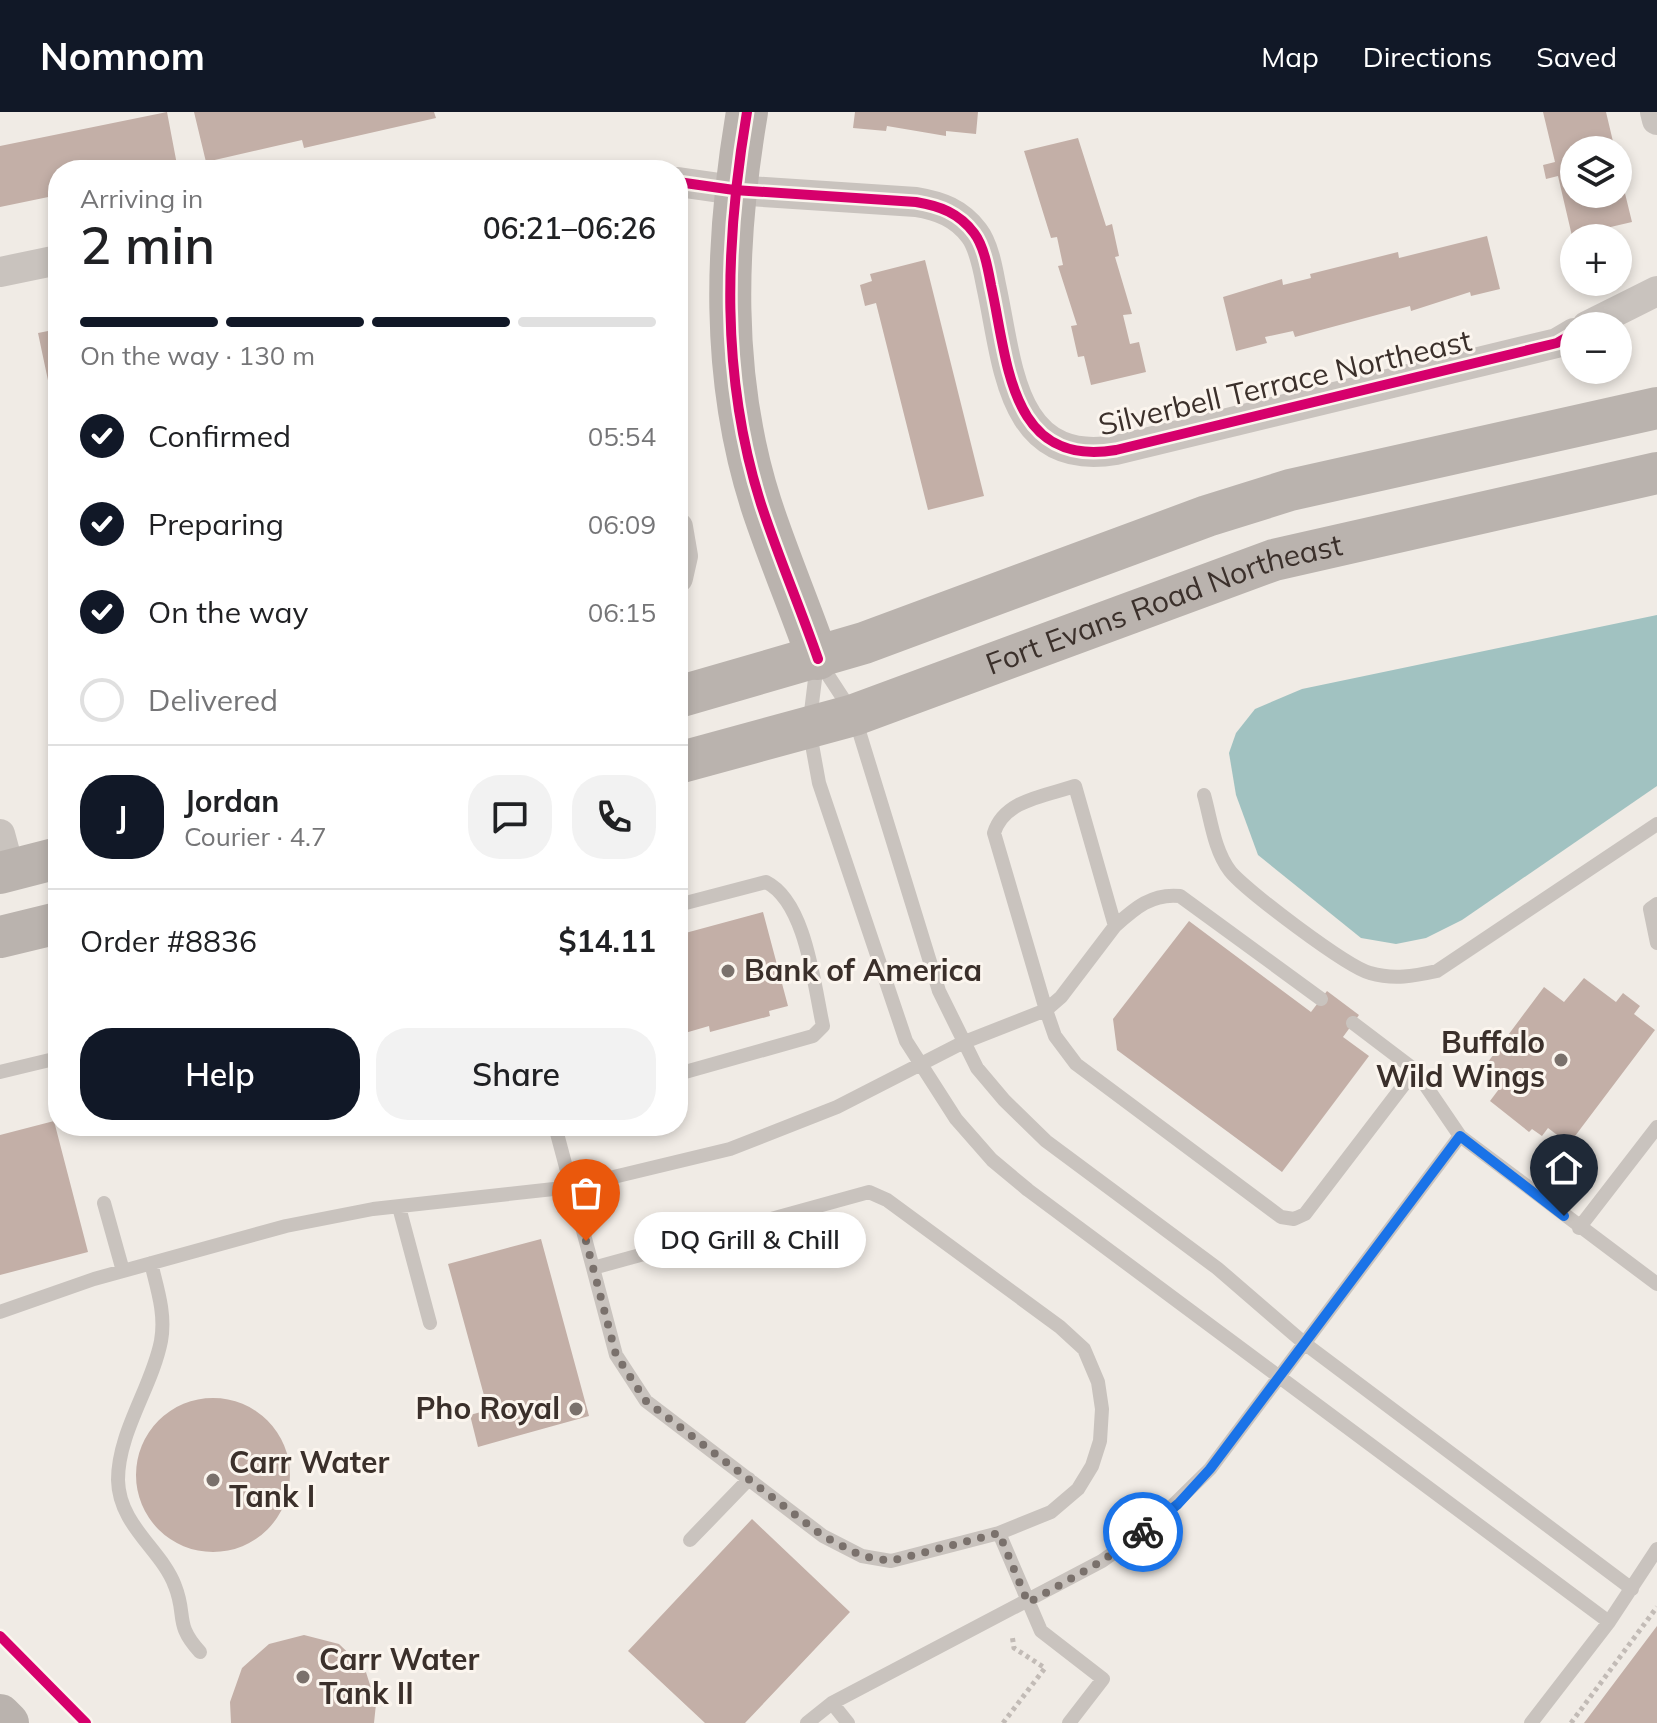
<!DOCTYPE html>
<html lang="en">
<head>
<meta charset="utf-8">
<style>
	:root { --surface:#fff; --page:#f2f2f2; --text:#202124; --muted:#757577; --line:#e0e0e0; --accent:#111827 }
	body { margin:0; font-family:Mulish,sans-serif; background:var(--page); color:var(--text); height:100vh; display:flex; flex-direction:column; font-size:30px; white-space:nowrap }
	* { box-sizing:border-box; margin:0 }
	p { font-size:26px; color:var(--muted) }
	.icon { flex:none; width:44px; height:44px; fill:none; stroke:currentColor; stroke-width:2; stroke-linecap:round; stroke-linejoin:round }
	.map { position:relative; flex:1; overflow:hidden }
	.sheet { position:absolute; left:48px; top:48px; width:640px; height:976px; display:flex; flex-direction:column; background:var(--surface); border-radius:32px; box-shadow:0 4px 12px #0003 }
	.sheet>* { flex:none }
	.controls { position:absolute; left:1560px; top:24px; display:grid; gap:16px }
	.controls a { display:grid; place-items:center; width:72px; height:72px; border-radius:50%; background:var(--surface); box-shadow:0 4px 12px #0003; font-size:40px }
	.pin { position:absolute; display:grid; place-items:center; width:68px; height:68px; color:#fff; margin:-82px -34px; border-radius:50% 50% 50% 0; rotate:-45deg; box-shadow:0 0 8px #0007 }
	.pin .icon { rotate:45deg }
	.courier { position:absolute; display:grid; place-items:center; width:80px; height:80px; margin:-40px; border:6px solid #1a73e8; border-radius:50%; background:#fff; color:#222; box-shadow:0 2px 10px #0007 }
	.bubble { position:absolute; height:56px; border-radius:28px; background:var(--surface); box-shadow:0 4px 12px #0003; font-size:26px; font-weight:600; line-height:56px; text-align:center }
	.summary em { font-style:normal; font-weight:600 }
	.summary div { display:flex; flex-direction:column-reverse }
	.summary { display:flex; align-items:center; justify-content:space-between; height:136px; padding:0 32px }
	h1 { font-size:52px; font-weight:600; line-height:60px }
	.bar { display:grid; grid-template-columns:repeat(4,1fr); gap:12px 8px; align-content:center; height:96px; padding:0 32px }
	.bar i { height:10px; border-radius:6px; background:var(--line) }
	.bar .current { background:var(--accent) }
	.bar p { grid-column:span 4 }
	.line { display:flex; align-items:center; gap:20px; padding:0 32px; border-top:2px solid var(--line) }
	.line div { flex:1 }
	.round { display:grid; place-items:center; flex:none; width:84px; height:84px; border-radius:32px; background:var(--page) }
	ol { padding:0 32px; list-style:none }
	li { display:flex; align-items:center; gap:24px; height:88px }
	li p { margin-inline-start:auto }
	li .icon { padding:8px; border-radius:50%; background:var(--accent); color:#fff; stroke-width:4 }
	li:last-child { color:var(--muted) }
	li i { width:44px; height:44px; border:4px solid var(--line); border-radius:50% }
	.cta { display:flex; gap:16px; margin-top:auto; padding:16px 32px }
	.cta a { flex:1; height:92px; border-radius:32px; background:var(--accent); color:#fff; font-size:32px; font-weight:600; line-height:92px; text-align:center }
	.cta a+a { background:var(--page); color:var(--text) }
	header { display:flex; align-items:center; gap:48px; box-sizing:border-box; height:112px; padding:0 40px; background:var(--accent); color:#fff }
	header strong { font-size:38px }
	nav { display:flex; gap:44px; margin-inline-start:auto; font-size:28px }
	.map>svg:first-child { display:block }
	.water { fill:#a1c2c1 }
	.building { fill:#c3afa7 }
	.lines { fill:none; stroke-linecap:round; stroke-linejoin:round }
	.path { stroke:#c2bbb6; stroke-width:5; stroke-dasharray:4 4; stroke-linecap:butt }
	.lane { stroke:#c9c3be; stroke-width:14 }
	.street { stroke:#c9c3be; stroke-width:30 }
	.secondary { stroke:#bab3ae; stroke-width:42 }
	.cycleway-casing { stroke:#fbf5ee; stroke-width:15 }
	.cycleway { stroke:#d6006c; stroke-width:10 }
	.done { stroke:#7a716c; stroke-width:8; stroke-dasharray:0 14.4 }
	.route { stroke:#1a73e8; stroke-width:10 }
	.poi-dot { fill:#7a716c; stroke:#fbf5ee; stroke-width:3 }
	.labels { text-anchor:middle; stroke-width:6; stroke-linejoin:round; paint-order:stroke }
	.street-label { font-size:30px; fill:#3b302b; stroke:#fbf5ee }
	.poi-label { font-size:30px; font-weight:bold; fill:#3b302b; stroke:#fbf5ee; text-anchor:start }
</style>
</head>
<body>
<header>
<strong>Nomnom</strong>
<nav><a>Map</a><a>Directions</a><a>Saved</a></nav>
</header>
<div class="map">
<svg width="1657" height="1611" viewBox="0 0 1657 1611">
	<rect width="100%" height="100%" fill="#f0ebe5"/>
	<path class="water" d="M1657,503v171l-195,134 -36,18 -30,6 -35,-6 -103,-83 -22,-60 -7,-42 7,-20 19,-24 47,-20z"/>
	<path class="building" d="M167,0l11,58h-120v25l-58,12v-61z
		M194,0h240l2,6 -132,30 -2,-8 -96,22z
		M855,0h123l-2,22 -30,-3v5l-59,-10 -1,5 -33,-3z
		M1543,0h63l9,38h-41v44h44l1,-25 13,53 -60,14 -14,-60 -12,3 -3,-14 12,-3z
		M1078,26l28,88 6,-2 7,32 -4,1 17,57 -9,1 7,29 9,-2 7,30 -55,13 -7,-29 -6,1 -7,-31 6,-1 -19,-59 5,-1 -6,-28 -6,1 -27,-87z
		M1487,124l13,53 -29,7 -1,-4 -59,19 -1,-5 -115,31 -2,-6 -28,6 2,6 -31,8 -13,-54 59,-18 1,6 28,-7 -1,-4 88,-22 1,6z
		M925,148l59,236 -56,14 -52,-207 -11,3 -5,-21 12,-4 -2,-7z
		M58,217v94h-1l-19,-90z
		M763,800l25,94 -19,5 1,5 -60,16 -1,-6 -31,9v-100z
		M1189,809l122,91 16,-21 32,24 -16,22 26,19 -87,116 -165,-122 -4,-31z
		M1584,866l32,24 7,-9 17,13 -6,8 21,16 -86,114 -21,-16 -6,8 -10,-7 -3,3 -39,-31 12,-16 -20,-15 62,-83 20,15z
		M54,1009l34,131 -88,23v-140z
		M541,1127l48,177 -111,31 -8,-32 18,-5 -40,-146z
		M136 1363a77 77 0 1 1 154 0a77 77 0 1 1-154 0Z
		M752,1407l98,93 -105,111h-40l-77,-72z
		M1657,1514v97h-73z
		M304,1523l35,9 26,25 11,35 -2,19h-143l-1,-21 12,-34 27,-24z"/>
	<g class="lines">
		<path class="path" d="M0,1524l86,87
			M1003,1611l42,-55 -31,-20 -2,-13
			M1571,1611l86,-116"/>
		<path class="lane" d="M817,551l-8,65 10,55 87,258 50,78 36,41 36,30 581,432
			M820,551l34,52 85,276 38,77 27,32 42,41 171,127 87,75 328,246
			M1204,683c7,25 10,55 26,76 15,19 117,96 140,102 24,7 44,3 67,-2l220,-147
			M1657,792l-7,5 7,34
			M678,793l88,-23c40,20 48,103 57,144l-10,10 -135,38
			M1115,814c20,-18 37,-33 65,-30l141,103
			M1353,911l62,47 45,66 197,148
			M0,960l58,-14
			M555,1014l38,142
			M869,1080l18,8 173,127 24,22 14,33 4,27 -2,32 -8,25 -14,23 -27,23 -52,21 -108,28 -29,-5 -39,-20 -177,-135 -30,-46 -23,-87z
			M104,1091l19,68
			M399,1095l31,116
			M1579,1116l78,-101
			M151,1151c6,25 15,51 10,78 -9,46 -43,91 -43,139 1,46 44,70 57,106 12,30 -1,38 25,66
			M0,1200l94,-33 192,-53 87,-17 199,-22 158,-38 107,-42 125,-64 84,-33 15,-13 54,-71 -40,-140c-30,10 -71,14 -81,47l52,177 9,26 21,28 205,153 13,2 11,-5 110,-144
			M999,1421l42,98 62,48 -34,44
			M690,1428l59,-61
			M832,1591l16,20
			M807,1611l25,-20 270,-142 51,-36 57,-56 250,-333
			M1531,1611l78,-101 48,-73"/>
		<path class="street" d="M1655,0l2,8
			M678,70l56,8 182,12c24,4 43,11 58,31 10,13 14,36 17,52 17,76 18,183 125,165l441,-107 17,-10
			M0,160l58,-12
			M1587,214l70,-35
			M678,415l5,29 -5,22
			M0,722l10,37"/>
		<g class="secondary">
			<path d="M747,0c-22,130 -27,264 14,392 17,52 39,103 57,155"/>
			<path d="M678,585l186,-54 343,-127 83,-26 367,-82"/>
			<path id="s1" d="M678,651l176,-48 420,-155 383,-87"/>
			<path d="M0,761l58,-15"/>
			<path d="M0,825l58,-14"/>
			<path d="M0,1603l8,8"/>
		</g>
		<g class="cycleway-casing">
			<path id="cycleway" d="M747,0c-22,130 -27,264 14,392 17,52 39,103 57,155
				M678,70l56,8 182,12c24,4 43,11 58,31 10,13 14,36 17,52 17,76 18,183 125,165l441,-107 17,-10
				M0,1524l86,87"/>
		</g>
		<use href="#cycleway" class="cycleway"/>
	</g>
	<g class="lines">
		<path class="done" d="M586,1129l30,114 30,46 177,135 39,20 29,5 108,-28 29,70 74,-42 41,-29"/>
		<path class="route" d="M1143,1420l35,-28 32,-35 250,-333 104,80"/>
	</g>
	<g class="poi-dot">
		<circle cx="728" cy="859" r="8"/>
		<circle cx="1561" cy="948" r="8"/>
		<circle cx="576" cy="1297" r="8"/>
		<circle cx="213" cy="1368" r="8"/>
		<circle cx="303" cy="1565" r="8"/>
	</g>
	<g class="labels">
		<g class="street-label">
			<text transform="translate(1285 271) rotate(-13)" y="10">Silverbell Terrace Northeast</text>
			<text dy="10" stroke="none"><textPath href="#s1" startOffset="512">Fort Evans Road Northeast</textPath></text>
		</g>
		<g class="poi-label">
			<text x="744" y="869">Bank of America</text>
			<text x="1545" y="941" text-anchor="end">Buffalo<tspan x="1545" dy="34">Wild Wings</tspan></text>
			<text x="560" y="1307" text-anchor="end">Pho Royal</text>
			<text x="229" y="1361">Carr Water<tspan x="229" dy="34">Tank I</tspan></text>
			<text x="319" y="1558">Carr Water<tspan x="319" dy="34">Tank II</tspan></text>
		</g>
	</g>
</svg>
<div class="controls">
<a><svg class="icon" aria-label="layers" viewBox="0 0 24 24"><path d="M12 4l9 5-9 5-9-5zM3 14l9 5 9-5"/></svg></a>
<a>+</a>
<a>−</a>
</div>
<div class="pin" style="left:586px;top:1129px;background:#ea580c"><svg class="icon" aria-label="bag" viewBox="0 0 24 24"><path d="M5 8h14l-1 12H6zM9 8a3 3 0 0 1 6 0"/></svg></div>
<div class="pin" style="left:1564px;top:1104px;background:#1f2937"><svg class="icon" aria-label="home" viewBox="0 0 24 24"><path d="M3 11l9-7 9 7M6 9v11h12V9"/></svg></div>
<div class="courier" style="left:1143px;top:1420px"><svg class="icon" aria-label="bike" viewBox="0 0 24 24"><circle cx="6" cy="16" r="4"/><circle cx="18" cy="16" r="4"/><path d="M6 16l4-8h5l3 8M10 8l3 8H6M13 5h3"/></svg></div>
<div class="bubble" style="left:634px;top:1100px;width:232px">DQ Grill &amp; Chill</div>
<section class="sheet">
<div class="summary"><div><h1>2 min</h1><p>Arriving in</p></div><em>06:21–06:26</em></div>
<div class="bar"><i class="current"></i><i class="current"></i><i class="current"></i><i></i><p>On the way · 130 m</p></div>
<ol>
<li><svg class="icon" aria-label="check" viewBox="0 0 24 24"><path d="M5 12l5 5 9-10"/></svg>Confirmed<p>05:54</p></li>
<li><svg class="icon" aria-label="check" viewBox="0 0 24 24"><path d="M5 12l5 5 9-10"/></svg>Preparing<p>06:09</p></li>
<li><svg class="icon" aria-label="check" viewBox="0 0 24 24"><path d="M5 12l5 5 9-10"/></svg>On the way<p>06:15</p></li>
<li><i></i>Delivered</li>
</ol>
<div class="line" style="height:144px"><b class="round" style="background:var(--accent);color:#fff">J</b><div><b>Jordan</b><p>Courier · 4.7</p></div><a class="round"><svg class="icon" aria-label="chat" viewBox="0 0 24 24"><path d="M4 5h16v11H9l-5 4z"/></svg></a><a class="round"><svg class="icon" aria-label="phone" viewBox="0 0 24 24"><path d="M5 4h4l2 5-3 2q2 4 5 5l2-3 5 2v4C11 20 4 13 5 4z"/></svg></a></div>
<div class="line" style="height:104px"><div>Order #8836</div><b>$14.11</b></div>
<div class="cta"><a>Help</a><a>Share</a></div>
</section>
</div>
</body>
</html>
